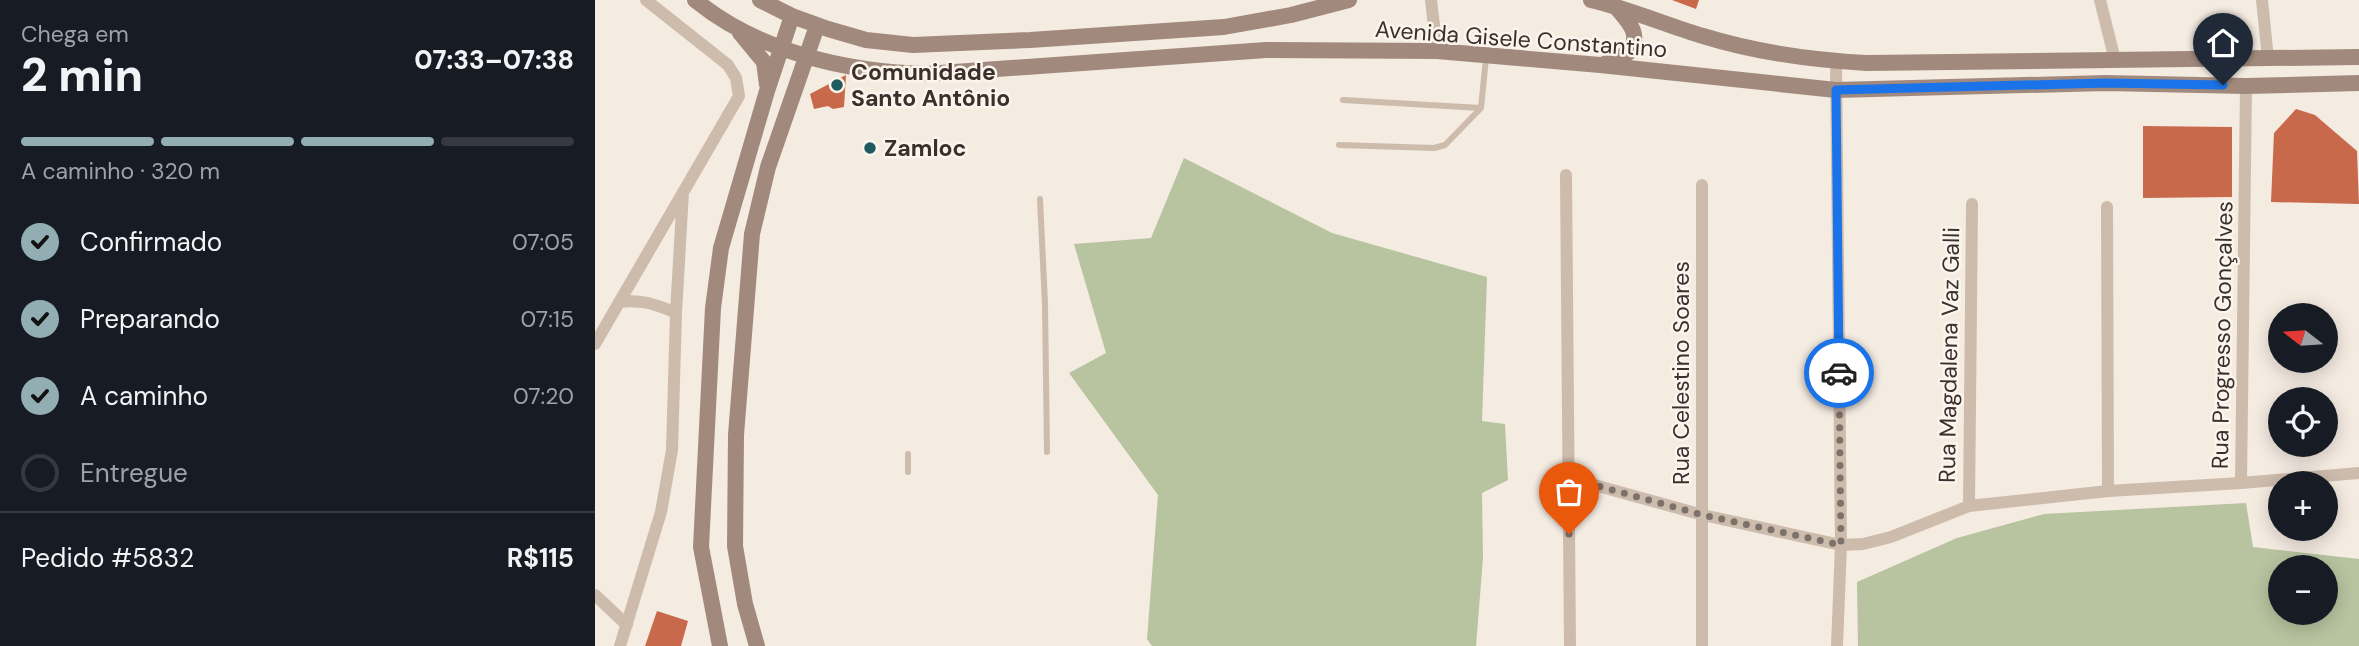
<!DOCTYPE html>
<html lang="pt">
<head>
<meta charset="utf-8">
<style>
	:root { --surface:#171b24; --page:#242831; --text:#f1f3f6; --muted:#9ea1a6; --line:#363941; --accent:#92aeb2 }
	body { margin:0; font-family:"DM Sans",sans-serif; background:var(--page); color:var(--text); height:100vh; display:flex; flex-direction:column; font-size:26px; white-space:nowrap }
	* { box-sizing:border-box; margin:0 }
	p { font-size:23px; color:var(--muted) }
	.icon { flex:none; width:38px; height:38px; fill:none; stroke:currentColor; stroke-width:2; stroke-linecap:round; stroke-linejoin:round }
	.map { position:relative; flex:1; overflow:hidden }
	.details { display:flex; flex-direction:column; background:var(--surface); width:595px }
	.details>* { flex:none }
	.needle { width:46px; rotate:287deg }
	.tools { position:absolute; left:1673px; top:303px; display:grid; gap:14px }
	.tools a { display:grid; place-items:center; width:70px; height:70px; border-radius:50%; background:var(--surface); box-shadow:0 4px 18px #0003; font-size:35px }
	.pin { position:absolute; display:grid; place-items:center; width:60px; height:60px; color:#fff; margin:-72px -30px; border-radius:50% 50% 50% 0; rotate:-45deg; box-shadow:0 0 7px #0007 }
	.pin .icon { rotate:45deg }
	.courier { position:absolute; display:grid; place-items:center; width:70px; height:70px; margin:-35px; border:5px solid #1a73e8; border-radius:50%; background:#fff; color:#222; box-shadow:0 2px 9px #0007 }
	.headline em { font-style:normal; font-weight:800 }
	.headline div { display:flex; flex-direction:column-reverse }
	.headline { display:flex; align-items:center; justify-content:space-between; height:119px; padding:0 21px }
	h1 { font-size:46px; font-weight:800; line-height:52px }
	.bar { display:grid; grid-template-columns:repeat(4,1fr); gap:10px 7px; align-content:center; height:84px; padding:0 21px }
	.bar i { height:9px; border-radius:5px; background:var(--line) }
	.bar .current { background:var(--accent) }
	.bar p { grid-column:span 4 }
	.line { display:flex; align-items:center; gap:18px; padding:0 21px; border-top:2px solid var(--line) }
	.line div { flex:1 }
	ol { padding:0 21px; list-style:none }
	li { display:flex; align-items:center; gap:21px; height:77px }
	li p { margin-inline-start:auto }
	li .icon { padding:7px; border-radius:50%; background:var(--accent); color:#111; stroke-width:4 }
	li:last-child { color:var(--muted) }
	li i { width:38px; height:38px; border:4px solid var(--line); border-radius:50% }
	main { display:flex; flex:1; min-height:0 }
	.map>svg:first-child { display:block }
	.green { fill:#b8c4a0; fill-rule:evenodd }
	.building { fill:#c8694b }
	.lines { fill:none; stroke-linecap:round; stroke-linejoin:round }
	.service { stroke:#cdbbac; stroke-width:6 }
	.minor { stroke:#cdbbac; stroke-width:12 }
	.secondary { stroke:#a18a7d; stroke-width:16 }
	.done { stroke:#7c716b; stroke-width:7; stroke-dasharray:0 12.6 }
	.route { stroke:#1a73e8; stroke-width:9 }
	.poi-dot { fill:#1f5a5e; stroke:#fbf5ee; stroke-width:2.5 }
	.labels { text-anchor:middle; stroke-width:5; stroke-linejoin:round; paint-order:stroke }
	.street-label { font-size:23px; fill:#3b302b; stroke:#fbf5ee }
	.poi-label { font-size:23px; font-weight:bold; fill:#3b302b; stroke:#fbf5ee; text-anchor:start }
</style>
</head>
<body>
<main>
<section class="details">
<div class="headline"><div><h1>2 min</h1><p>Chega em</p></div><em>07:33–07:38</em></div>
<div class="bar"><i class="current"></i><i class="current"></i><i class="current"></i><i></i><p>A caminho · 320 m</p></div>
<ol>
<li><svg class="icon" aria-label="check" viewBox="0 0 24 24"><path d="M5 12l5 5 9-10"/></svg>Confirmado<p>07:05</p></li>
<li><svg class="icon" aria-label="check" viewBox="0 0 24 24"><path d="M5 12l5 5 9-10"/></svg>Preparando<p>07:15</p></li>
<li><svg class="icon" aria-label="check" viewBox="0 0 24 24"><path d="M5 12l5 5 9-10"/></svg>A caminho<p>07:20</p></li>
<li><i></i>Entregue</li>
</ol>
<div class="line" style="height:91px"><div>Pedido #5832</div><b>R$115</b></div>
</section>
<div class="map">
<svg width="1764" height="646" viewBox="0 0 1764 646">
	<rect width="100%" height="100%" fill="#f4ebe1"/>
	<path class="green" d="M589,158l148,75 155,44 -5,144 23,3 3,56 -26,13 1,65 -7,88h-324l-5,-7 11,-144 -89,-122 37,-20 -32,-109 77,-6z
		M1651,503l7,44 106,12v87h-501l-1,-64 100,-44 87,-24zM1685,567h46v45h-46z"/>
	<path class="building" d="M1077,0h27l-3,9z
		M251,75l-2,32 -11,2 -5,-3 -14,3 -4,-15z
		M1701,109l19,6 42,36 2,53 -88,-2 3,-69z
		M1548,126l89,1v70l-89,1z
		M62,611l31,10 -7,25h-36z"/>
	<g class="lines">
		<path class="service" d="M748,100l138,8
			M744,145l95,3 11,-3 36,-37 5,-50
			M445,199l5,105 2,148
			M313,472v-18"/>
		<path class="minor" d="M836,0l6,51
			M1505,0l15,60
			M1667,0l6,59
			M1241,62l5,483 -4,101
			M971,175l4,471
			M1512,207l1,284
			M24,302c21,-3 37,2 57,11
			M0,344l144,-248 -3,-18 -8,-13 -82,-65
			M974,478l134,37 138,30 22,-1 28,-7 78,-31 139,-15 133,-8 118,-10
			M1646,483l5,-397
			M1374,506l3,-302
			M0,595l32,30
			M25,646l41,-134 11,-62 4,-137 7,-121
			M1107,646v-461"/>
		<path class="secondary" d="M100,0c64,52 151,72 231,74l340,-24 171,1 163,14 236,25 270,-7 140,3 113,-3
			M165,0l32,16 36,13 38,11 47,5 117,-5 194,-13 67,-12 58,-15
			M996,0c38,9 75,25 112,36 55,17 108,24 164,27l492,-6
			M145,33l24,29 3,23
			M1011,63l22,-10c15,-19 0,-31 -12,-46
			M125,646l-19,-99 12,-239 8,-60 46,-157 25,-75
			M162,646l-12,-42 -10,-58 1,-111 16,-201 16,-67 49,-141"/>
	</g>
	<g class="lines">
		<path class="done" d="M974,534v-56l134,37 138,30 -2,-172"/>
		<path class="route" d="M1244,373l-3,-283 270,-7 117,2"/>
	</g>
	<g class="poi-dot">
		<circle cx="242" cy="85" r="7"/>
		<circle cx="275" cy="148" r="7"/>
	</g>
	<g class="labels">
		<g class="street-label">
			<text transform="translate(926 39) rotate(4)" y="8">Avenida Gisele Constantino</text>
			<text transform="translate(1627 335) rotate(-89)" y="8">Rua Progresso Gonçalves</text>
			<text transform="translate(1354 355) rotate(-89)" y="8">Rua Magdalena Vaz Galli</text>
			<text transform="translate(1086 373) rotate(-90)" y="8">Rua Celestino Soares</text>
		</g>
		<g class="poi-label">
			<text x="256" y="80">Comunidade<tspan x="256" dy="26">Santo Antônio</tspan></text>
			<text x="289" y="156">Zamloc</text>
		</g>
	</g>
</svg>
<div class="tools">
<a><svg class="needle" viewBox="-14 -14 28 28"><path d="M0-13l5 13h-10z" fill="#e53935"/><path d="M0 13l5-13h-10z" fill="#9ea1a6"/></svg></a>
<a><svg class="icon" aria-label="locate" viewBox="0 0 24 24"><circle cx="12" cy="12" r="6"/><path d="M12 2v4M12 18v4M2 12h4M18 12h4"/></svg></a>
<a>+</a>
<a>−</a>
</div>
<div class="pin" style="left:974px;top:534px;background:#ea580c"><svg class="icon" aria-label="bag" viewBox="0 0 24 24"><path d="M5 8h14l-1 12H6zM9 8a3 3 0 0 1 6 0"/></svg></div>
<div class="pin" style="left:1628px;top:85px;background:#1f2937"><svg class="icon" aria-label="home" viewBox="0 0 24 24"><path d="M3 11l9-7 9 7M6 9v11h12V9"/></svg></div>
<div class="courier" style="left:1244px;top:373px"><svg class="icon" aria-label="car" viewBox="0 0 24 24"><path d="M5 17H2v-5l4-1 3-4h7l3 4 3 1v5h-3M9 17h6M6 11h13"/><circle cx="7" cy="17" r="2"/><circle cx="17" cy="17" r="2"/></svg></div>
</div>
</main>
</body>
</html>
